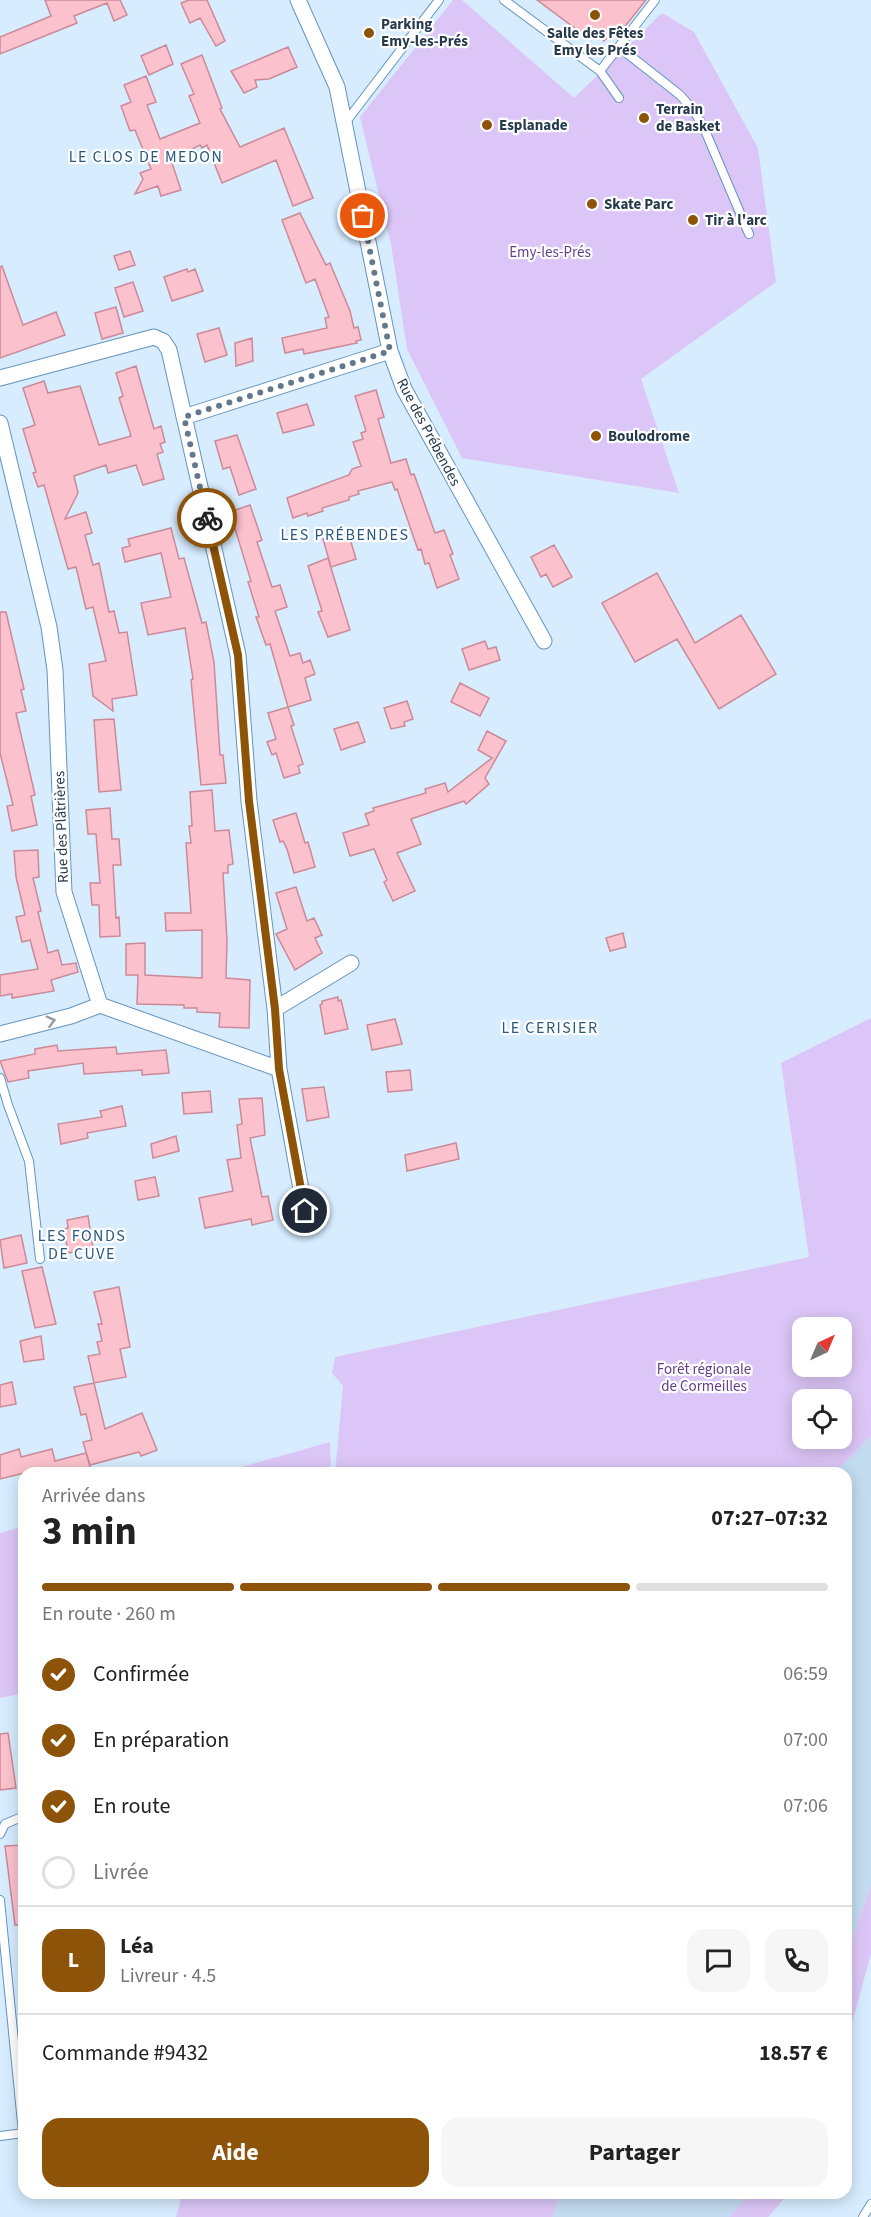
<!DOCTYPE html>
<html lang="fr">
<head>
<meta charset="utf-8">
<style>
	:root { --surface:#fff; --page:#f6f6f6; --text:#222; --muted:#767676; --line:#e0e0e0; --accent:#8c5309 }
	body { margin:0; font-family:"Source Sans 3",sans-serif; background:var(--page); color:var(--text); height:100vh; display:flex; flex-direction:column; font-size:22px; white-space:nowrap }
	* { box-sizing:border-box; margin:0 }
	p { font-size:20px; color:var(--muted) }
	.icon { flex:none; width:33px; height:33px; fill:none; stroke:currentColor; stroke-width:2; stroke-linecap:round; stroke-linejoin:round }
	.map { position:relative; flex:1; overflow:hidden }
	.sheet { position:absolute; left:18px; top:1467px; width:834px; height:732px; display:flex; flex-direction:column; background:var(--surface); border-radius:18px; box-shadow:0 3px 15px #0003 }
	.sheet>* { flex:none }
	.needle { width:39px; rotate:44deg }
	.buttons { position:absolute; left:792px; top:1317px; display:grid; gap:12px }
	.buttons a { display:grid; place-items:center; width:60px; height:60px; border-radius:12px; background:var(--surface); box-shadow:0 3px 15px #0003; font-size:30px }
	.pin { position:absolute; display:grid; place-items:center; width:51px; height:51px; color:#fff; margin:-26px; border:3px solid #fff; border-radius:50%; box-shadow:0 2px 6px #0007 }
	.courier { position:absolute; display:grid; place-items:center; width:60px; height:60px; margin:-30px; border:4px solid #8c5309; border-radius:50%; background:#fff; color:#222; box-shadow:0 2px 8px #0007 }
	.summary em { font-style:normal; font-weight:700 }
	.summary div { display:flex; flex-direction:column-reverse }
	.summary { display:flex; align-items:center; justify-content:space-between; height:102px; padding:0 24px }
	h1 { font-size:39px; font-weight:700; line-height:45px }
	.bar { display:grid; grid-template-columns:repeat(4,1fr); gap:9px 6px; align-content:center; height:72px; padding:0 24px }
	.bar i { height:8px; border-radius:4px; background:var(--line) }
	.bar .current { background:var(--accent) }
	.bar p { grid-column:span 4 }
	.line { display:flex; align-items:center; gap:15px; padding:0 24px; border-top:2px solid var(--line) }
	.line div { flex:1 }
	.round { display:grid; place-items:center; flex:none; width:63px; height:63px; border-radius:18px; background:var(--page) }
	ol { padding:0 24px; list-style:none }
	li { display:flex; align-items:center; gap:18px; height:66px }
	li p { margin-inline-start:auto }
	li .icon { padding:6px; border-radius:50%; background:var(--accent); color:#fff; stroke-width:4 }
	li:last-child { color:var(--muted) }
	li i { width:33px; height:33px; border:3px solid var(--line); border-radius:50% }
	.primary-button { display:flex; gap:12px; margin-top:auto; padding:12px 24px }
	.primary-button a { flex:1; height:69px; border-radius:18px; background:var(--accent); color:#fff; font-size:24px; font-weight:700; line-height:69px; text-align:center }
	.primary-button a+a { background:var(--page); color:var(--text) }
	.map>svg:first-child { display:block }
	.built { fill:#c4dcf0 }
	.green { fill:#dcc6f7; fill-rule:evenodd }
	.building { fill:#fbc2cd; stroke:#cc8997; stroke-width:1.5 }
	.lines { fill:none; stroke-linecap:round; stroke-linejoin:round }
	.lane-casing { stroke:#6294bf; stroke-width:10 }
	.street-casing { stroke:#6294bf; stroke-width:17 }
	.lane { stroke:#fff; stroke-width:8 }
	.street { stroke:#fff; stroke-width:15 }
	.oneway { stroke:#929da6 }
	.done { stroke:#63798b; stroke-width:6; stroke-dasharray:0 10.8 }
	.route { stroke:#8c5309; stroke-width:8 }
	.poi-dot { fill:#8c5309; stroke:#fff; stroke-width:2 }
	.labels { text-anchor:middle; stroke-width:4.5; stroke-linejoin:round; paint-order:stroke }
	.poi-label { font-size:15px; font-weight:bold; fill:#253b4d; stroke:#fff; text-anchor:start }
	.park-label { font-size:15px; fill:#643f89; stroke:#fff }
	.street-label { font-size:15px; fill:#253b4d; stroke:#fff }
	.neighbourhood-label { font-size:16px; letter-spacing:1.5px; fill:#285980; stroke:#fff }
</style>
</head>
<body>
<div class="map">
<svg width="871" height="2217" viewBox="0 0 871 2217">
	<rect width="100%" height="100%" fill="#d7ecff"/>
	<path class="built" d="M871,1436v448l-25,74v-485h-12z
		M561,2193h190l-22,24h-177z"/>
	<path class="green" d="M453,0h9l112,98 88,-85 32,19 64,116 18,134 -135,97 38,114 -217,-35 -55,-109 -16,-105 -31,-127z
		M871,1018v418l-37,37h-157l-9,-6 -2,6h-331l8,-87 -11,-13 3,-16 474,-100 -28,-194zM802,1328h40v38h-40zM802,1400h40v38h-40z
		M330,1442l1,31h-110z
		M24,1526v167l-24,5v-165z
		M871,1884v70l-25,91v-87z
		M185,2193h376l-9,24h-376l6,-22z
		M751,2193h38l-21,24h-39z"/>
	<path class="building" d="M45,0h75l7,15 -13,6 -7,-18 -33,13 3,7 -77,31v-17l51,-21z
		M189,0h18l18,41 -9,5 -16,-28 -10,5 -9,-20z
		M537,0h109l-27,34 -5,-4 -10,11 -15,-12 -5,6z
		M166,45l7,19 -24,11 -8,-19z
		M288,47l9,20 -28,12 -14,1 2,7 -13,6 -13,-22z
		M202,55l20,53 -2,1 20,38 44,-19 29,70 -20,8 -17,-46 -54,23 -15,-38 -5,3 -2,-3 -29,15 10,30 -20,6 -3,-10 -23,8 8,-15 -3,-6 11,-4 -16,-39 -5,1 -9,-25 10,-4 -7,-17 22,-9 10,26 -9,3 13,34 40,-16 -11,-27 5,-2 -13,-30z
		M300,213l26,52 4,-2 20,48 4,17 4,-1 3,13 -5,1 1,2 -53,11 -1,-5 -18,4 -3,-15 45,-10 -2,-10 4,-1 -14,-38 -9,4 -24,-63z
		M130,251l5,14 -16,5 -5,-14z
		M2,266l21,59 33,-13 9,23 -65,23v-91z
		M187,269l1,3 7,-3 8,22 -31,10 -8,-24z
		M133,282l10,29 -19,6 -9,-29z
		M116,307l7,26 -21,6 -7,-26z
		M219,328l8,27 -22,7 -8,-28z
		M252,338l1,23 -17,5 -1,-23z
		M136,366l18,63 7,-3 4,16 -5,2 3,8 -6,2 7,25 -21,6 -7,-20 -28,8 -2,-8 -32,11 4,17 -13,26 21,-7 6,21 -7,2 8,30 6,-2 10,49 5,-1 5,22 8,-1 10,63 -25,4 1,12 -20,-15 -4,-32 17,-3 -13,-54 -7,2 -10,-42 -8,2 -24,-84 -6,2 -5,-14 3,-1 -13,-43 12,-4 -12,-37 21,-7 4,12 32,-7 19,59 32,-9 -12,-38 4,-2 -7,-23z
		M376,390l8,27 -6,2 13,44 15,-4 5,16 3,-1 21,59 9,-3 9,24 -3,1 9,24 -22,9 -8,-25 -4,1 -4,-15 -3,1 -21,-61 -2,1 -3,-8 -34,9 1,3 -10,3v3l-27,8 1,3 -15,5 -1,-3 -14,5 -6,-20 62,-23 3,-6 9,-3 -8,-24 10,-3 -2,-6 5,-2 -11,-35z
		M307,404l7,21 -31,8 -6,-20z
		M237,435l19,54 -17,6 -9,-28 -7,2 -8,-28z
		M250,505l12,35 -5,2 15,45 8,-2 7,22 -12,4 15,45 10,-3 3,10 7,-3 5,14 -10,4 6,22 -23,7 6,18 -3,1 12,38 -5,2 2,7 -16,5 -8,-25 -4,2 -5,-13 9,-3 -8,-26 20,-6 -18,-63 -4,1 -10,-28h3l-11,-35 3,-1 -21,-69z
		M171,528l8,31 5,-1 18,65 4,-1 8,40 6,93h3l3,28 -25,2 -10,-105 2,-1 -8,-51 -37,7 -7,-32 30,-6 -10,-44 -36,9 -3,-14 8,-2 -2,-7z
		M348,532l8,27 -25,8 -8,-28z
		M554,545l18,32 -19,10 -7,-13 -5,3 -10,-20z
		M328,558l22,72 -22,7 -10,-25 4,-1 -14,-45z
		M657,573l38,70 46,-28 35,59 -57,35 -42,-70 -42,23 -33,-59z
		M0,612h6l18,77 -3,1 5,21 -10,2 19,82 -4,1 6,29 -25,6 -5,-25 6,-1 -13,-52z
		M485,641l3,8 8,-2 4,13 -31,10 -7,-21z
		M460,683l29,15 -9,18 -29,-14z
		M407,701l6,18 -9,3 1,4 -14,3 -7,-21z
		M114,719l7,71 -22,2 -5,-72z
		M358,722l7,20 -24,8 -7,-21z
		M487,731l19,10 -21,37 4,6 -23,20 -2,-3 -53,18 10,25 -24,9 18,38 -22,10 -9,-19 3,-2 -13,-31 -24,7 -7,-23 26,-8 -4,-11 9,-3 -1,-3 53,-15 -1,-4 20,-6 3,9 44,-34 -14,-8z
		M212,790l3,41 14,-1 4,34 -5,1v8h-5l4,67 -1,38 24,2 -1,48 -30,-1 1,-14 -23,-1v-4h-13v-3l-47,-1 1,-29h-12v-31l19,-1v32l57,3v-48l-36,1 -1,-18h26l-5,-70h5l-2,-17h3l-2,-34z
		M110,808l2,31h7l2,26h-8l3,53 3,-1 1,19 -20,1 -1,-32h-7l-2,-22h10l-4,-49h-8l-2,-24z
		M296,813l9,30 3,-1 7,25 -21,6 -7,-24 -4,-8 -3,1 -7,-22z
		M38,850l1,27 -6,1 8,33 -3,1 10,41 10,-3 4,15 14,-2 2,9 -27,8 3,11 -42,7v-4l-12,2v-21l38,-6 -8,-29 -8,2 -6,-25 9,-2 -9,-38 -2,-26z
		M296,887l11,34 7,-3 8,17 -7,3 7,15 -27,17 -19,-36 11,-5 -11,-36z
		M623,933l3,14 -16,4 -4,-13z
		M338,997v4l3,-1 7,29 -23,5 -5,-29 2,-1v-3z
		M395,1019l7,25 -30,6 -5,-25z
		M57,1045l1,6 58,-4 1,7 49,-4 3,23 -27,2v-5l-58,4 -1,-11 -55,8 1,7 -21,4 -8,-21 35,-7v-5z
		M410,1070l2,20 -24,2 -2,-20z
		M324,1087l5,30 -22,4 -5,-32z
		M210,1091l2,21 -28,2 -2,-21z
		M262,1098l3,37 -15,3 12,59 6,-1 5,24 -21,5 -1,-6 -46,9 -6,-30 34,-7 -6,-31 14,-2 -4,-33 5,-1 -3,-25z
		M122,1106l4,20 -39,7 1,5 -27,6 -3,-20 44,-7 -2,-6z
		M176,1136l3,15 -26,7 -2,-14z
		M456,1143l3,16 -52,12 -2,-16z
		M155,1177l4,19 -21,4 -3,-19z
		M88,1216l5,32 -25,5 -4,-24 4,-1 -1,-8z
		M21,1235l6,28 -23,5 -4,-28z
		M42,1267l14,57 -21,4 -13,-57z
		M119,1287l11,60 -10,2 6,28 -32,6 -6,-27 12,-2 -3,-12 5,-1 -4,-17h4l-8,-32z
		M41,1336l3,23 -20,3 -4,-21z
		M12,1382l4,22 -16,3v-22z
		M94,1383l11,46 37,-16 15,37 -16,6 -2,-4 -49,13 -7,-23 9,-2 -6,-26 -5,1 -7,-28z
		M19,1449l2,8 31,-8 3,12 31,-8 5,17 -11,3h-56l-24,6v-24z
		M8,1733l8,55 -16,2v-56z
		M24,1845v80h-9l-10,-79z"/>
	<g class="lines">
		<g class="lane-casing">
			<path id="lane" d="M504,0l96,71 19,27
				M619,47l61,48 14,16 10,17 45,106
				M600,71l55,-71
				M345,123l94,-123
				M0,1078l8,27 21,56 11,98
				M0,1834l5,-10 19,-8
				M0,1900l23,233
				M0,2136l24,-3
				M863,2217l8,-13"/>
		</g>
		<g class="street-casing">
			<path id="street" d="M298,0l39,87 53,264 14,38 140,252
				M0,378l154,-41 9,4 6,9 69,305 11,146 26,208 4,60 26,142
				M184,417l206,-66
				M0,423l49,204 6,43 9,222 36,113
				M100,1005l179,64
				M275,1009l76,-46
				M0,1034l71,-18 29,-11"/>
		</g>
		<use href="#lane" class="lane"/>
		<use href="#street" class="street"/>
	</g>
	<defs><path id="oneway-chevron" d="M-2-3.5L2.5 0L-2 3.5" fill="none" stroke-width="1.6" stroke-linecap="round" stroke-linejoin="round" transform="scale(1.5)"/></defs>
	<use class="oneway" href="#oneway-chevron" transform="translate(51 1021) rotate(-14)"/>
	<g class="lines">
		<path class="done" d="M207,518l-23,-101 206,-66 -27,-135"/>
		<path class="route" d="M207,518l31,137 11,146 26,208 4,60 26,142"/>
	</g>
	<g class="poi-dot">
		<circle cx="595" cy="15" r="6"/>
		<circle cx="369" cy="33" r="6"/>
		<circle cx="644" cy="118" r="6"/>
		<circle cx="487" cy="125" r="6"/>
		<circle cx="592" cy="204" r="6"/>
		<circle cx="693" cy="220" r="6"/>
		<circle cx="596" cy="436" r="6"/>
	</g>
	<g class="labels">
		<g class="poi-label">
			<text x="381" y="29">Parking<tspan x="381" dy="17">Emy-les-Prés</tspan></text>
			<text x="595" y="38" text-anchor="middle">Salle des Fêtes<tspan x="595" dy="17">Emy les Prés</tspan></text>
			<text x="656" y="114">Terrain<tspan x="656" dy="17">de Basket</tspan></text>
			<text x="499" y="130">Esplanade</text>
			<text x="604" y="209">Skate Parc</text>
			<text x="705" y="225">Tir à l'arc</text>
			<text x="608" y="441">Boulodrome</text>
		</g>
		<g class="park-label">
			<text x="550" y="257">Emy-les-Prés</text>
			<text x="704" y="1374">Forêt régionale<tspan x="704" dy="17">de Cormeilles</tspan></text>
		</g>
		<g class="street-label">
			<text transform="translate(429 432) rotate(62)" y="5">Rue des Prébendes</text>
			<text transform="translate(61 827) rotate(-92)" y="5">Rue des Plâtrières</text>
		</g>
		<g class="neighbourhood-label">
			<text x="146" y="162">LE CLOS DE MEDON</text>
			<text x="345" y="540">LES PRÉBENDES</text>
			<text x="550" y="1033">LE CERISIER</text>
			<text x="82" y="1241">LES FONDS<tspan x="82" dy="18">DE CUVE</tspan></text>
		</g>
	</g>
</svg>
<div class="buttons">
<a><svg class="needle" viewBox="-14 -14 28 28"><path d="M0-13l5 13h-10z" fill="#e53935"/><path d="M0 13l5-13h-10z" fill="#767676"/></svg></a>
<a><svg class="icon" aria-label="locate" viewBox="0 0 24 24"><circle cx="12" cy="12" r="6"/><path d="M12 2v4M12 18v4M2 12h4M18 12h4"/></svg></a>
</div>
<div class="pin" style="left:363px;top:216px;background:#ea580c"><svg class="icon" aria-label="bag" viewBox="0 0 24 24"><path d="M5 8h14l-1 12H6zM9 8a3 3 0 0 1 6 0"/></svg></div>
<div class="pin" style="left:305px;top:1211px;background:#1f2937"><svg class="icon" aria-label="home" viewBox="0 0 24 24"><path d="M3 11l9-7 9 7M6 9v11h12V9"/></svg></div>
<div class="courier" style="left:207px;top:518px"><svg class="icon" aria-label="bike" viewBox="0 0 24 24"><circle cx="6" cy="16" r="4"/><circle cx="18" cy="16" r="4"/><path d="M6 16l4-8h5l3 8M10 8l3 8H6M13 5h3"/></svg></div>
<section class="sheet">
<div class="summary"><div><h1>3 min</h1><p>Arrivée dans</p></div><em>07:27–07:32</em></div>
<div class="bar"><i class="current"></i><i class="current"></i><i class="current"></i><i></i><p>En route · 260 m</p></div>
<ol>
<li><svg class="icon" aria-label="check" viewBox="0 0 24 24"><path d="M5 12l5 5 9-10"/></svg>Confirmée<p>06:59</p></li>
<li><svg class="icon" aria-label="check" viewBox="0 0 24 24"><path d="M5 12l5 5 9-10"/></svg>En préparation<p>07:00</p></li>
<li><svg class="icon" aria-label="check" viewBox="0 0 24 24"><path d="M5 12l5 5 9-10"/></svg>En route<p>07:06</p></li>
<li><i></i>Livrée</li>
</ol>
<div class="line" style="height:108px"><b class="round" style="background:var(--accent);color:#fff">L</b><div><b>Léa</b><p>Livreur · 4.5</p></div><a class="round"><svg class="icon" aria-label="chat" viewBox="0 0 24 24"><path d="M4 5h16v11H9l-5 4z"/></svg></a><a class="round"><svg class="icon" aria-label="phone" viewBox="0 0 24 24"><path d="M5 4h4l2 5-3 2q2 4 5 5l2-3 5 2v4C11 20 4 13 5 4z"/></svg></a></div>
<div class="line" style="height:78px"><div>Commande #9432</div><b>18.57 €</b></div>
<div class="primary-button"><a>Aide</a><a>Partager</a></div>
</section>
</div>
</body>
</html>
